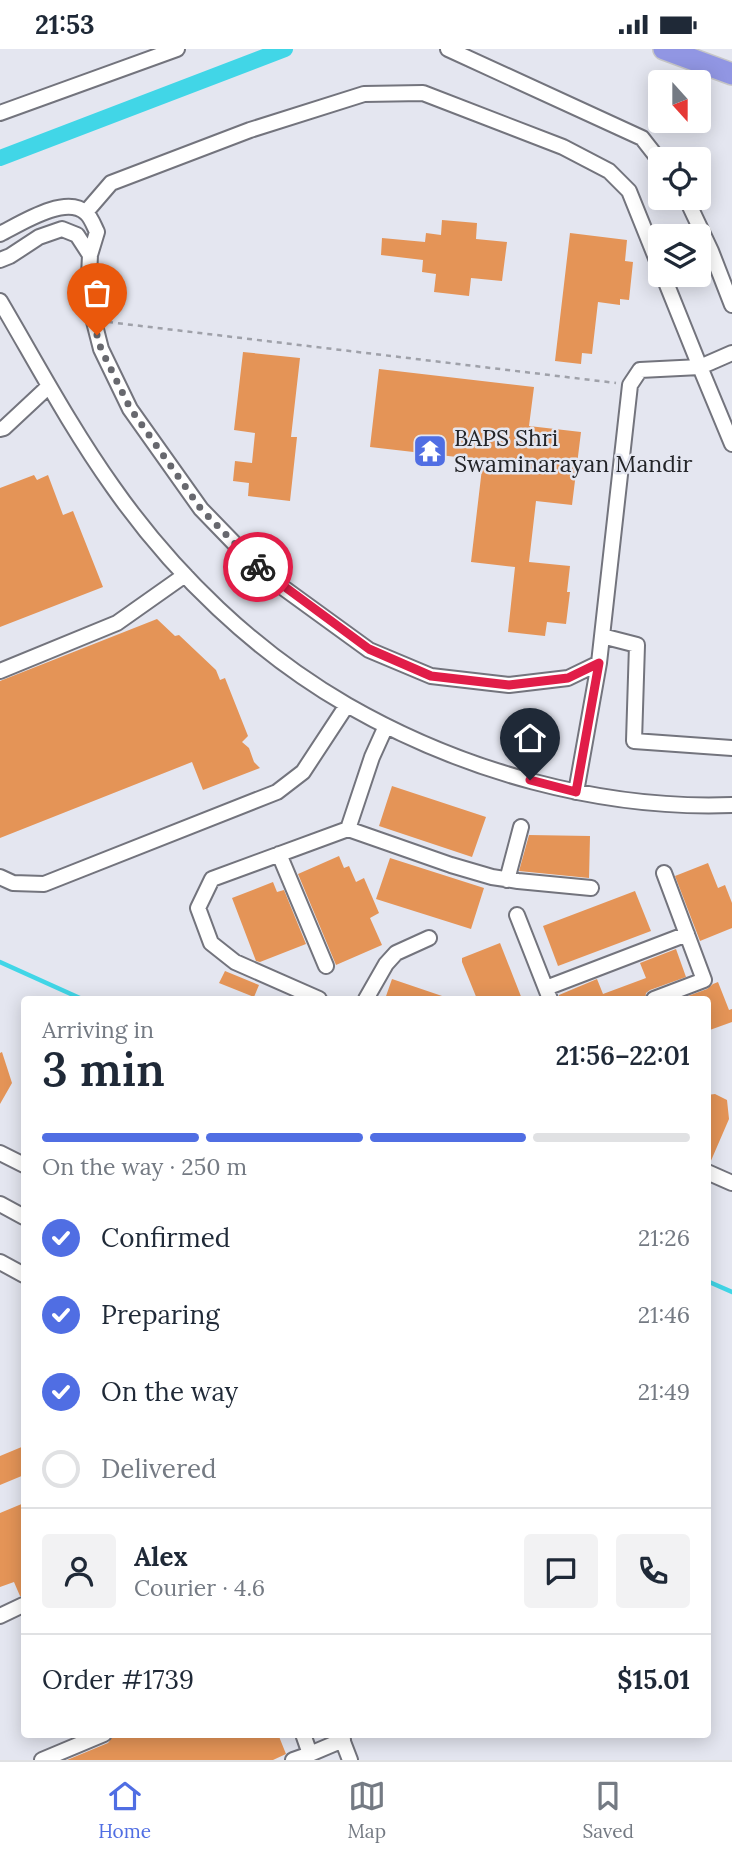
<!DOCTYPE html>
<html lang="en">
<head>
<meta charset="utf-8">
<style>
	:root { --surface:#fff; --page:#f2f2f3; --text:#1f2937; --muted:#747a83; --line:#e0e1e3; --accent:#506ee3 }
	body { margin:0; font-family:Lora,serif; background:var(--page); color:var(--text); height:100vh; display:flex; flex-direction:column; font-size:26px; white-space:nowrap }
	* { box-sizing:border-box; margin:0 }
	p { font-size:23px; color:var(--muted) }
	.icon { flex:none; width:38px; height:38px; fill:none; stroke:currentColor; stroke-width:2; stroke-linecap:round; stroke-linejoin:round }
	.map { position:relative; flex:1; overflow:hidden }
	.sheet { position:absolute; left:21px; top:947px; width:690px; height:742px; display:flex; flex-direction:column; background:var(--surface); border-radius:7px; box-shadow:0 4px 18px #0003 }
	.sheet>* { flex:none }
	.needle { width:46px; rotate:159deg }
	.controls { position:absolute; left:648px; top:21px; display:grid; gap:14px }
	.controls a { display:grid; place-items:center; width:63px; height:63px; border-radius:7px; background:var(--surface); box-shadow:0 4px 18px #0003; font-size:35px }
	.pin { position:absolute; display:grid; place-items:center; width:60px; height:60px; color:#fff; margin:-72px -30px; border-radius:50% 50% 50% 0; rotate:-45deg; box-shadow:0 0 7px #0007 }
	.pin .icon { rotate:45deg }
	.courier { position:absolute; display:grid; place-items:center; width:70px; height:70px; margin:-35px; border:5px solid #e11d48; border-radius:50%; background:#fff; color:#222; box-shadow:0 2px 9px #0007 }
	.summary em { font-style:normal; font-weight:600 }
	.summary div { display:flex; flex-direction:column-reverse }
	.summary { display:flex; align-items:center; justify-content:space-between; height:119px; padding:0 21px }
	h1 { font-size:46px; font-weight:600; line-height:52px }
	.bar { display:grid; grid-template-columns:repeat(4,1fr); gap:10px 7px; align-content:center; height:84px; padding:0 21px }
	.bar i { height:9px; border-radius:5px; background:var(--line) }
	.bar .active { background:var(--accent) }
	.bar p { grid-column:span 4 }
	.line { display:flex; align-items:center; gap:18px; padding:0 21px; border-top:2px solid var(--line) }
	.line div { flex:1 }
	.round { display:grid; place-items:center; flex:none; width:74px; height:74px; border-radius:7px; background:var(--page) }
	ol { padding:0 21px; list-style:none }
	li { display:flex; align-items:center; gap:21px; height:77px }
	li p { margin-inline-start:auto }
	li .icon { padding:7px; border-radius:50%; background:var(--accent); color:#fff; stroke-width:4 }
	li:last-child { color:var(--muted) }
	li i { width:38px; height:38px; border:4px solid var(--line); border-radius:50% }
	.status { display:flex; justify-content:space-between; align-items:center; height:49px; padding:0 35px; background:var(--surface); direction:ltr }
	.status svg { height:19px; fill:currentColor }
	.tabs { display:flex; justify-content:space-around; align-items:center; height:98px; border-top:2px solid var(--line); background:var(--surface); font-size:19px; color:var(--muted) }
	.tabs a { display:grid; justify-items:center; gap:4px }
	.tabs .active { color:var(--accent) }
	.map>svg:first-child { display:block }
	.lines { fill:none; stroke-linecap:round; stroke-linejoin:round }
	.stream { stroke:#41d6e7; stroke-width:4.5 }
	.canal { stroke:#41d6e7; stroke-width:16 }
	.building { fill:#e49457 }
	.minor-casing { stroke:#73747d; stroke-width:18 }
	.highway-casing { stroke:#c6c6c7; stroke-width:24 }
	.path { stroke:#9fa1a9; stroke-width:2.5; stroke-dasharray:5 5; stroke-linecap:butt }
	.minor { stroke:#fff; stroke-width:14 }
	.highway { stroke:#9196e3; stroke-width:21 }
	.done { stroke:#67686e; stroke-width:7; stroke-dasharray:0 12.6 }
	.route { stroke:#e11d48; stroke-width:9 }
	.labels { text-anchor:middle; stroke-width:5; stroke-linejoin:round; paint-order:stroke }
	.poi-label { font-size:23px; fill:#232428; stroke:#e4e6f0; text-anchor:start }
</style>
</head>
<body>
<div class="status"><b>21:53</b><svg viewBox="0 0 49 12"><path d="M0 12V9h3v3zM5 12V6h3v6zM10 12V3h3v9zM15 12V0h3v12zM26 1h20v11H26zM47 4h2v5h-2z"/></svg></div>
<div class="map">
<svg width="732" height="1711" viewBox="0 0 732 1711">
	<rect width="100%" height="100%" fill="#e4e6f0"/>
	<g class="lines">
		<path class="stream" d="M0,913l82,37
			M707,1232l25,11"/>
		<path class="canal" d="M0,109l285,-109"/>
	</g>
	<path class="building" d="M442,171l35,3 -1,16 31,3 -5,39 -31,-3 -2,18 -35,-4 2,-18 -14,-2 1,-12 -42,-5 1,-17 43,4 1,-9 15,2z
		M570,184l57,7 -2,21 8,1 -4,38 -9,-1v6l-22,-3 -6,52 -10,-1 -1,11 -26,-3z
		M243,303l57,6 -9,79h6l-7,64 -42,-5 1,-13 -16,-2 2,-20 17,2 3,-30 -21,-3z
		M379,320l155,18 -5,39 52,6 -9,73 -36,-4 -7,61 41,4 -3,26h3l-4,32 -19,-2 -2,14 -37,-4 7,-65 -44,-5 12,-102 -113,-13z
		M34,426l3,5 11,-5 15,40 10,-4 30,76 -103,40v-139z
		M157,570l18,17 4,-1 37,35 4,10 5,-2 23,58 -6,6 7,6 5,14 6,6 -57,22 -11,-28 -192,76v-157z
		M392,737l94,31 -14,40 -93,-31z
		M529,786l61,1 -1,42 -70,-7z
		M339,807l5,12 5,-2 7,16 8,-4 15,35 -9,5 12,27 -46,20 -38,-91z
		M390,809l94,30 -13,41 -95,-30z
		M708,814l10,25 7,-3 7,18v25l-32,13 -25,-65z
		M273,833l4,10 7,-2 22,54 -46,18 -4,-1 -24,-63z
		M635,842l16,40 -93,35 -15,-40z
		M500,894l22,56h-45l-15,-37v-4z
		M676,900l10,28 -36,13 -4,3 -1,6h-86v-4l38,-16 6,15 43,-16 -6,-15z
		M225,922l34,14 -5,12 -35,-14z
		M392,930l53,18 -1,2h-59z
		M718,933l11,28 3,-1v13l-25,9v-32h-27l27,-10 6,-5z
		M2,1003l10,31 -12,21v-51z
		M715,1045l12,6 2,19 -19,44h-3v-68z
		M24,1397v29l-24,10v-29z
		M24,1454v93h-4l-6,-14 -14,5v-74z
		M118,1685h160l8,20 -13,6h-206l41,-17 5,-7z"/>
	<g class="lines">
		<g class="minor-casing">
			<path id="minor" d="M448,0l194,89 18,23
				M0,64l177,-64
				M686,149l25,53 21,54
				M86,163l25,-29 139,-53 114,-36 59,-1 140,54 46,24 20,20 31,77
				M0,185c20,-10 66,-40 86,-21 5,4 8,13 11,19l-7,23 -13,-20 -15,-6 -23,8 -29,19 -10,4
				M90,206l-2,43 13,51 29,60 71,100 62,64 106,77 62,26 78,9 59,-7 31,-15 31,-278 10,-15 60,-3 -37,-92
				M0,252c37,63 71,127 113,186 61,87 142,165 234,218 115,66 253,105 385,100
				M732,304l-32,14 32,77
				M0,380l4,-1 45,-42
				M602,587l35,9 -3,96 98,7
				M0,622l117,-48 68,-48
				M576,743l23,-129
				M348,780l24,-72 14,-31
				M279,805l47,112
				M0,828l13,6 31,1 233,-92 26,-20 44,-67
				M507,831l14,-53
				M517,866l33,84
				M546,939l141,-54
				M319,950l-84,-37 -24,-19 -13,-35 14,-29 136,-50 103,36 41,12 26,4 73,7
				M366,950l20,-35 10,-11 33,-15
				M654,950l50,-19 -40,-107
				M0,1104l24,12
				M707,1123l25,11
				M0,1155l24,13
				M0,1213l24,13
				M0,1567l23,-11
				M303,1685l7,20 33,-14
				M340,1685l10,26
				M42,1711l62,-26
				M293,1711l17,-6"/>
		</g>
		<g class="highway-casing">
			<path id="highway" d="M664,0l68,25"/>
		</g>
		<path class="path" d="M108,273l508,61"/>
		<use href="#minor" class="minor"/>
		<use href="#highway" class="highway"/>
	</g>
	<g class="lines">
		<path class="done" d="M97,286l4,14 29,59 71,101 57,58"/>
		<path class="route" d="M258,518l111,82 62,27 78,9 59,-7 31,-15 -23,129 -46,-12"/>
	</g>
	<defs>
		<g id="temple-square" transform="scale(1.75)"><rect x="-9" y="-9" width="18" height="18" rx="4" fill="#506ee3" stroke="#e4e6f0"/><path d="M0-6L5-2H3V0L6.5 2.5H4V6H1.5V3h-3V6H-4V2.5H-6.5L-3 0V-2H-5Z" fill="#fff"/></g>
	</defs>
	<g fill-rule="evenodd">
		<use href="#temple-square" x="430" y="402"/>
	</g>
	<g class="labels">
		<g class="poi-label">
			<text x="454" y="397">BAPS Shri<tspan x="454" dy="26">Swaminarayan Mandir</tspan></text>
		</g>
	</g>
</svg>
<div class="controls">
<a><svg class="needle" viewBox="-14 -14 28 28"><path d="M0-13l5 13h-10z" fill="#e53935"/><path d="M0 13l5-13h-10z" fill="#747a83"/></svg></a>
<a><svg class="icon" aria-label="locate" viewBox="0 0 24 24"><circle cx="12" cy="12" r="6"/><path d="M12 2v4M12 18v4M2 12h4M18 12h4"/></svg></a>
<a><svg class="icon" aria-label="layers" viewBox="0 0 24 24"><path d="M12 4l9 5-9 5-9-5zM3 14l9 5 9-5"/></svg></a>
</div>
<div class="pin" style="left:97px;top:286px;background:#ea580c"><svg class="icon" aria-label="bag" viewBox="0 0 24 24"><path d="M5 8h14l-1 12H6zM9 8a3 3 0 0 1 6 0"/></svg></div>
<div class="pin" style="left:530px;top:731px;background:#1f2937"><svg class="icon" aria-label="home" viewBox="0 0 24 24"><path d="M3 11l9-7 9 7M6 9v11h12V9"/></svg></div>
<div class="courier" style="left:258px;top:518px"><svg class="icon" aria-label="bike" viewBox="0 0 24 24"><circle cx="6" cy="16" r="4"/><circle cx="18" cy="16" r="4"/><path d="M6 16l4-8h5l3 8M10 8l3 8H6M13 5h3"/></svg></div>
<section class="sheet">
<div class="summary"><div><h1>3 min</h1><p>Arriving in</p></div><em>21:56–22:01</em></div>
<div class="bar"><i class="active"></i><i class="active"></i><i class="active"></i><i></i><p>On the way · 250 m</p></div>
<ol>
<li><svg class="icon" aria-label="check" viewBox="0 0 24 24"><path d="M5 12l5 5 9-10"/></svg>Confirmed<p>21:26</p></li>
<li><svg class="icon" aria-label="check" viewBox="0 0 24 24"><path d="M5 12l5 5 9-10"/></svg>Preparing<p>21:46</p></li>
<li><svg class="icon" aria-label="check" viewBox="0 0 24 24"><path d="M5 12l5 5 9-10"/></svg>On the way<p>21:49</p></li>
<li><i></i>Delivered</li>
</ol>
<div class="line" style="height:126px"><a class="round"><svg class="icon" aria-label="person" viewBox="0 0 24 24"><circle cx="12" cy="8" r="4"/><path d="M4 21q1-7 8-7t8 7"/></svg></a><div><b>Alex</b><p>Courier · 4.6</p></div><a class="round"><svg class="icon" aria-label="chat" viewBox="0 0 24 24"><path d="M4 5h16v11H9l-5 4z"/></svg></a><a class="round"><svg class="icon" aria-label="phone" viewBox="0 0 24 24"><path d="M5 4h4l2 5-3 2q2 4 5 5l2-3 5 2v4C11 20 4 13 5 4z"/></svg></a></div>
<div class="line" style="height:91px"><div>Order #1739</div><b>$15.01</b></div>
</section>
</div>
<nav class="tabs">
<a class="active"><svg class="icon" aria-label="home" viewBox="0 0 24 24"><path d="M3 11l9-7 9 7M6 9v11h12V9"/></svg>Home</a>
<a><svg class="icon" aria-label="map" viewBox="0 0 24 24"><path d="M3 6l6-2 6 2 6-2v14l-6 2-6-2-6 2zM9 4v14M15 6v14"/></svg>Map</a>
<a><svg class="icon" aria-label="saved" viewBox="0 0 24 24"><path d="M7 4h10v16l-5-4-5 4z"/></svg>Saved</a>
</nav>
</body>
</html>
